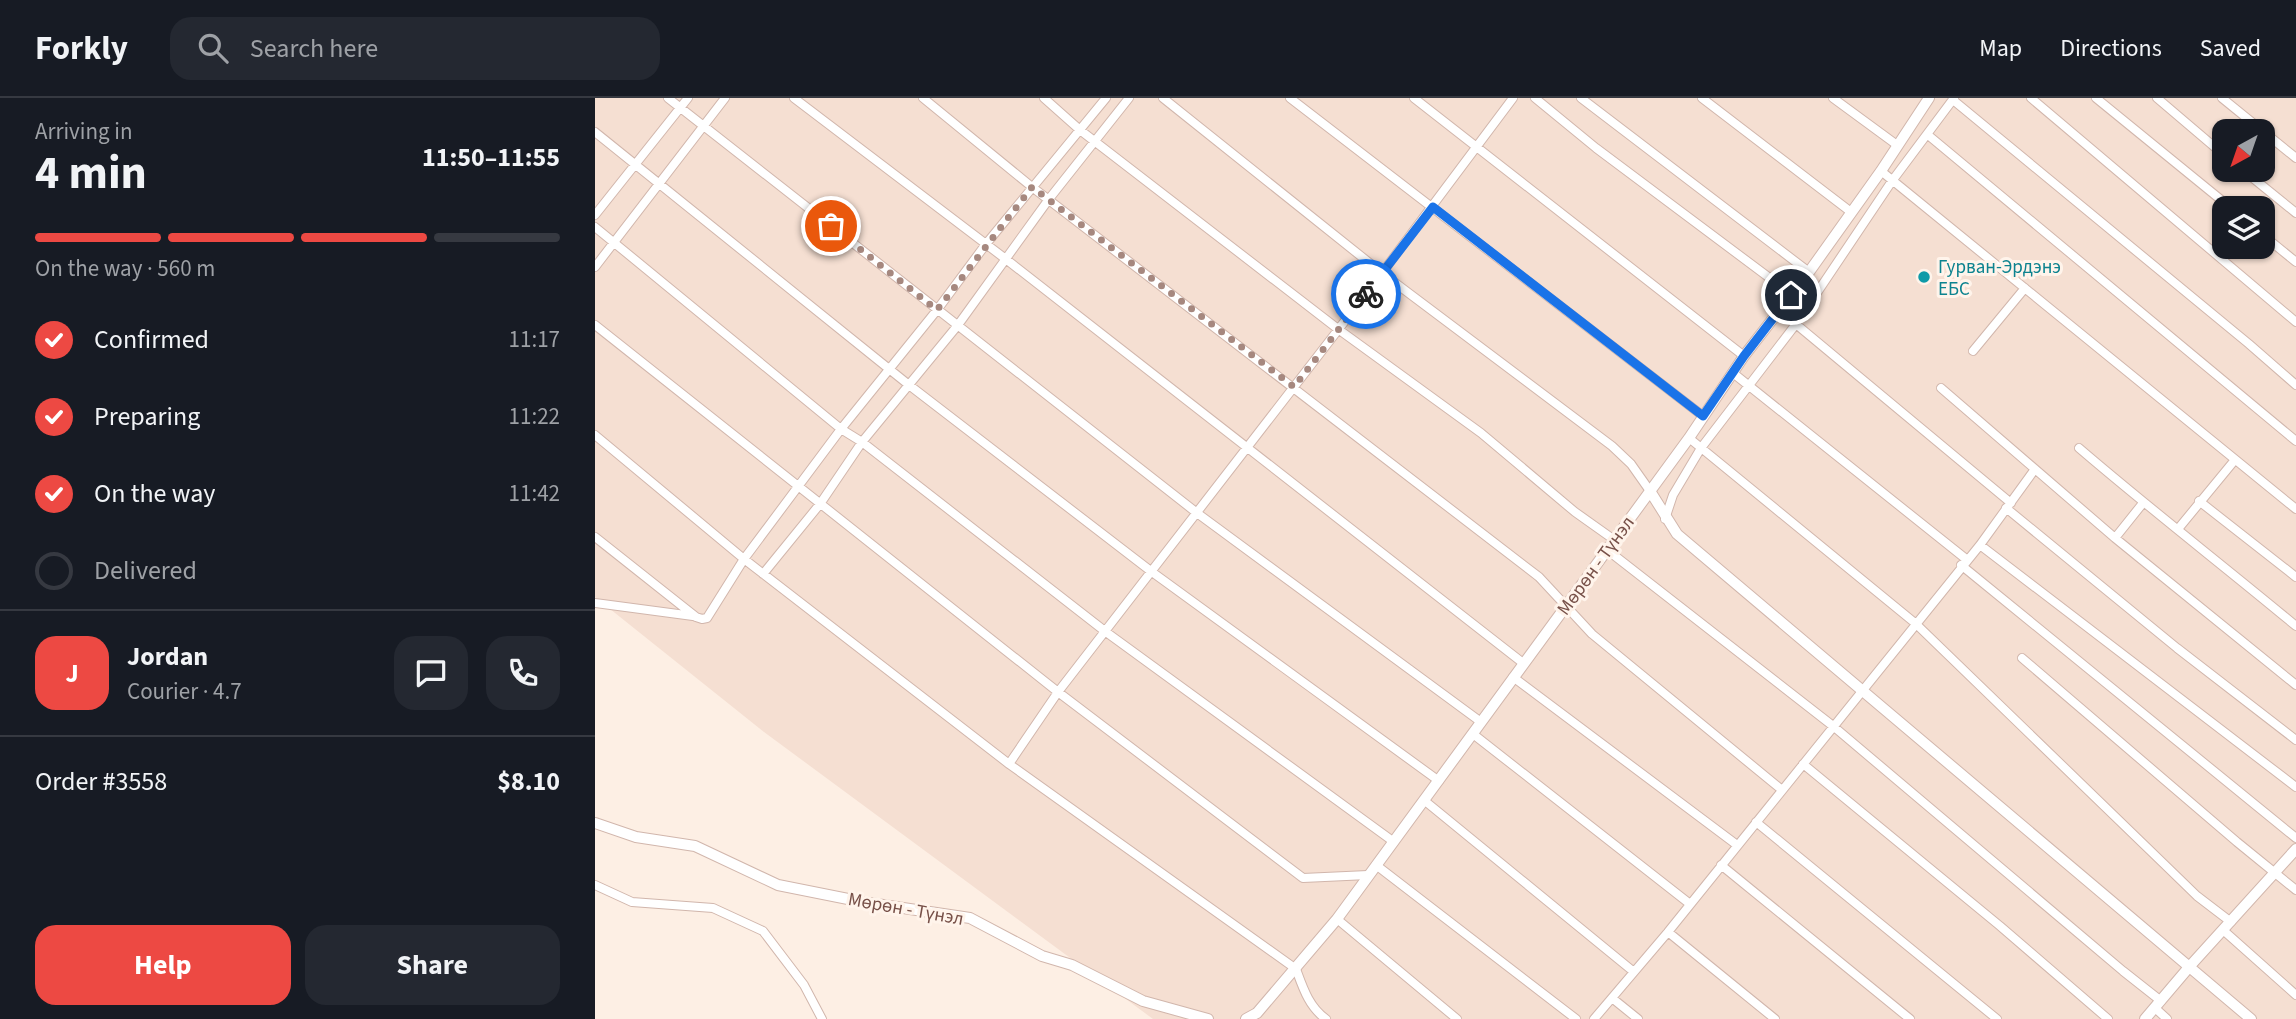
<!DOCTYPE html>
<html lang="en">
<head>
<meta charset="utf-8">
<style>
	:root { --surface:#171b24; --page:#242831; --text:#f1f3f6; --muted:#9ea1a6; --line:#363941; --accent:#ed4943 }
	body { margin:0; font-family:"Source Sans 3",sans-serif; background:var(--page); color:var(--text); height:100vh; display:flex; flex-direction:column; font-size:26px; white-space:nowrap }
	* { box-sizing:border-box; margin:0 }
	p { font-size:23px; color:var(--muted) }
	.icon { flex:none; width:38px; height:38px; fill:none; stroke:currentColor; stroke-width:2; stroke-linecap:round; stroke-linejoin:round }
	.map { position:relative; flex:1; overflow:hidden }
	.panel { display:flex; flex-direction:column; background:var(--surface); width:595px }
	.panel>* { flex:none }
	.needle { width:46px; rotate:220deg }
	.tools { position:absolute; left:1617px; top:21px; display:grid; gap:14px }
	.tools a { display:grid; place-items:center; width:63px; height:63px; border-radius:14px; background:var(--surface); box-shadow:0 2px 5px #0004; font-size:35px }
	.pin { position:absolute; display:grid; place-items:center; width:60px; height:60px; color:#fff; margin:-30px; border:4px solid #fff; border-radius:50%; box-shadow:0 2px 7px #0007 }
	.courier { position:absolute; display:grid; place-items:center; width:70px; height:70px; margin:-35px; border:5px solid #1a73e8; border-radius:50%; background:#fff; color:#222; box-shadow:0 2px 9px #0007 }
	.head em { font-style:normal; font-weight:700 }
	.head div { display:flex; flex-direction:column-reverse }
	.head { display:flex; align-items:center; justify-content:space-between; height:119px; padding:0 35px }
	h1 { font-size:46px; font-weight:700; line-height:52px }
	.bar { display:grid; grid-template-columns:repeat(4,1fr); gap:10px 7px; align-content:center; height:84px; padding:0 35px }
	.bar i { height:9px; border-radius:5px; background:var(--line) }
	.bar .active { background:var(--accent) }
	.bar p { grid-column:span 4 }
	.line { display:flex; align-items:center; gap:18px; padding:0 35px; border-top:2px solid var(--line) }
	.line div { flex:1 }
	.round { display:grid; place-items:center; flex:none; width:74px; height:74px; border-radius:21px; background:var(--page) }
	ol { padding:0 35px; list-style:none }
	li { display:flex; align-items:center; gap:21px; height:77px }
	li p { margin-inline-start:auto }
	li .icon { padding:7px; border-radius:50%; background:var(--accent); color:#fff; stroke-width:4 }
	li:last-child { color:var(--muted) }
	li i { width:38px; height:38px; border:4px solid var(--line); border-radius:50% }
	.action { display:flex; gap:14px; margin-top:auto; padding:14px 35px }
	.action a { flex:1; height:80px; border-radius:21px; background:var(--accent); color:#fff; font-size:28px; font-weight:700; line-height:80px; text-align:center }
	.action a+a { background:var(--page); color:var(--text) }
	header { display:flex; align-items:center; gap:42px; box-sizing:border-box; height:98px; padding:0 35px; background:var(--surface); border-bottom:2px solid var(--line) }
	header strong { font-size:33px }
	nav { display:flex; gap:38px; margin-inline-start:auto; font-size:24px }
	.search { width:490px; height:63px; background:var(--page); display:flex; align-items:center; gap:18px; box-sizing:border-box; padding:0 24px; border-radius:21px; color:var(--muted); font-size:26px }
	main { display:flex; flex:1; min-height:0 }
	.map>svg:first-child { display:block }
	.residential { fill:#f5dfd2; fill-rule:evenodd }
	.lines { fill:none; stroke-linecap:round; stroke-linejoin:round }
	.minor-casing { stroke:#d1b6ac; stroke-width:10 }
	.tertiary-casing { stroke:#d1b6ac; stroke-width:12 }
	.minor { stroke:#fff; stroke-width:8 }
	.tertiary { stroke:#fff; stroke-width:10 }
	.done { stroke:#a6887f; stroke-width:7; stroke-dasharray:0 12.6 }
	.route { stroke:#1a73e8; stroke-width:9 }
	.culture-dot { fill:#0f9aa8; stroke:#fff4eb; stroke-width:2.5 }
	.labels { text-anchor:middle; stroke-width:6; stroke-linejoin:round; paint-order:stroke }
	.culture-label { font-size:19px; fill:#0d838f; stroke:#fff4eb; text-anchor:start }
	.street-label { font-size:19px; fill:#775048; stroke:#fff4eb }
</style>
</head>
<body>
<header>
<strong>Forkly</strong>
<div class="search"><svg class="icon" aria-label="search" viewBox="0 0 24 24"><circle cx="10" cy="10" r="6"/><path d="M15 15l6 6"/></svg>Search here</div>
<nav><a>Map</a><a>Directions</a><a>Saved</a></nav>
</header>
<main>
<section class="panel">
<div class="head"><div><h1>4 min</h1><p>Arriving in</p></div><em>11:50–11:55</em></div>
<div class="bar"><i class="active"></i><i class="active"></i><i class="active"></i><i></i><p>On the way · 560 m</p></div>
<ol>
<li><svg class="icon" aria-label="check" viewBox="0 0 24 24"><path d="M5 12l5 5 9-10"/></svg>Confirmed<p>11:17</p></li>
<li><svg class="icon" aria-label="check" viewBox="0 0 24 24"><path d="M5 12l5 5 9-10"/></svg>Preparing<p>11:22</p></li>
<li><svg class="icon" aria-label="check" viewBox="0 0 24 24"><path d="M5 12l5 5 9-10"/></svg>On the way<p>11:42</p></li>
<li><i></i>Delivered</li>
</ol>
<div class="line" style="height:126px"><b class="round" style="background:var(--accent);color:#fff">J</b><div><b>Jordan</b><p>Courier · 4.7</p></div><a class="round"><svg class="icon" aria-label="chat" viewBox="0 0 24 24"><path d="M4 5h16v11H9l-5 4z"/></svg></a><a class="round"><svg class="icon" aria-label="phone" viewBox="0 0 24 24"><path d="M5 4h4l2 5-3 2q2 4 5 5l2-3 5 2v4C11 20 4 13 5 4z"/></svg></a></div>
<div class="line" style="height:91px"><div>Order #3558</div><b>$8.10</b></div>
<div class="action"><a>Help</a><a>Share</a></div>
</section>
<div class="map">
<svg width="1701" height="921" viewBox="0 0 1701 921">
	<rect width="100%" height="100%" fill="#fdefe4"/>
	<path class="residential" d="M0,0h1701v921h-1143l-389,-287 -169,-135zM1629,33h39v39h-39zM1629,110h39v39h-39z"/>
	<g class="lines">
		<g class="minor-casing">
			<path id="minor" d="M73,0l529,415 284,209
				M199,0l213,162 516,403
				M328,0l109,89 507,390 53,57 190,156
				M449,0l36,32 258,199 143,104 94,79 38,27
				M568,0l219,175 230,173 19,18 19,27
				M695,0l413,318
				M819,0l330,258
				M940,0l61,50 195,146
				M986,0l228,174
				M1107,0l149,114
				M1238,0l64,47
				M1436,0l265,224
				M1501,0l135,110
				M1562,0l67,57
				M1627,0l74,60
				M1358,2l296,244 47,41
				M0,34l314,253 243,187 287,209
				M1333,37l368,306
				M1648,72l53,43
				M1286,73l415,338
				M0,117l93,-117
				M0,129l246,202 21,13 244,190 288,210
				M1668,137l33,27
				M0,169l130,-169
				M1184,212l232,193
				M0,227l463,367 245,186 65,-3
				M1378,253l52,-63
				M1138,275l233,186
				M1346,290l174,150 181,147
				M0,337l149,124 265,205 287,205c7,19 13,38 30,50
				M1094,340l226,185 248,240 34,33 34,26
				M1484,350c71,61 145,118 217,178
				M1604,403l97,76
				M1411,410l171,140 119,92
				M1070,421l8,-24 28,-47 95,-124 96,-143 62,-83
				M1583,431l56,-68
				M0,439l101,80 6,2 5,-1 37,-59 97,-130 96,-119 49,-66 120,-146
				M1520,440l28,-35
				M1385,447l316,242
				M1011,451l227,177 290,245 38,30
				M1366,467l335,273
				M168,476l57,-70 42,-62 96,-117 91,-126 80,-101
				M0,505l98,13
				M1427,560l215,184 59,48
				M918,579l224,168
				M878,636l217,170
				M414,666l49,-72 324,-419 131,-175
				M1208,666l197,162 108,93
				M830,703l209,171
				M1161,724l241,197
				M781,767l200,154
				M1126,767l189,154
				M0,787l37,17 81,6 50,23 41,54 18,34
				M742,821l120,100
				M1628,832l73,65
				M1073,834l107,87
				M1017,900l26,21
				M1560,910l12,11
				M999,921l74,-87 312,-387 55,-76"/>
		</g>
		<g class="tertiary-casing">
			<path id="tertiary" d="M1055,393l27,43 574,485
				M0,725l41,14 59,9 83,39 85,17 107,16 72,38 30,9 71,36 65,18
				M651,921l11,-6 80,-94 352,-481 55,-82 65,-84 72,-101 48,-73
				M1550,921l45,-53 106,-117"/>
		</g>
		<use href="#minor" class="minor"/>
		<use href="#tertiary" class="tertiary"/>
	</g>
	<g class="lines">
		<path class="done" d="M236,128l106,84 95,-123 262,200 72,-93"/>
		<path class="route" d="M771,196l67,-87 270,209 41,-60 47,-61"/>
	</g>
	<circle class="culture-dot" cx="1329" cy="179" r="7"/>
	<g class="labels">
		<g class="culture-label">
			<text x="1343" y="175">Гурван-Эрдэнэ<tspan x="1343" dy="22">ЕБС</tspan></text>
		</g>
		<g class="street-label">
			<text transform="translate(1000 467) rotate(-54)" y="7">Мөрөн - Түнэл</text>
			<text transform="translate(311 810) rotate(10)" y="7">Мөрөн - Түнэл</text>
		</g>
	</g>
</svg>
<div class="tools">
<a><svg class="needle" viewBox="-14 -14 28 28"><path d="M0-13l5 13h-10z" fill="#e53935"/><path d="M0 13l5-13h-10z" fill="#9ea1a6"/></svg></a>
<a><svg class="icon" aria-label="layers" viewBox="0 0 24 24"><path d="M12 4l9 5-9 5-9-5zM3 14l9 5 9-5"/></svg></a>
</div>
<div class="pin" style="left:236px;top:128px;background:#ea580c"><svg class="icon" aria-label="bag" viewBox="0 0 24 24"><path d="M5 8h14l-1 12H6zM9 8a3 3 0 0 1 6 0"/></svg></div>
<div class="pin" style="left:1196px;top:197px;background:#1f2937"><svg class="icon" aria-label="home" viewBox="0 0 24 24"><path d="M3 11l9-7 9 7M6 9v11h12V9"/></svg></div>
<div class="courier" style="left:771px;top:196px"><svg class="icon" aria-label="bike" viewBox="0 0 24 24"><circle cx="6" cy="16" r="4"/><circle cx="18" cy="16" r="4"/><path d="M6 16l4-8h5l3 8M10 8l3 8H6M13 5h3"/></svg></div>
</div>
</main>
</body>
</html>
